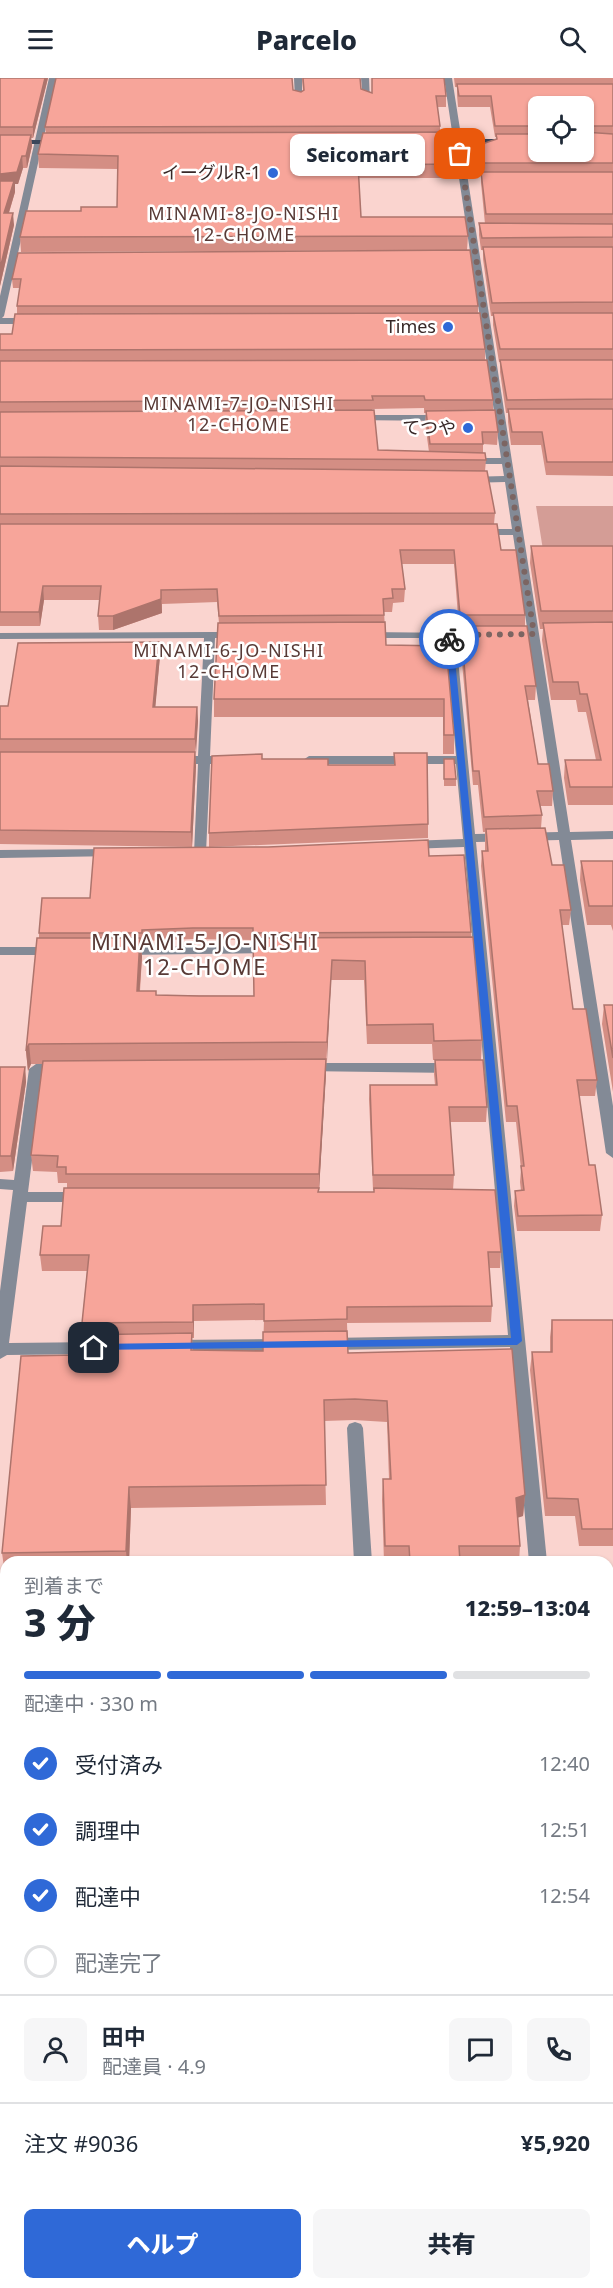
<!DOCTYPE html>
<html lang="ja">
<head>
<meta charset="utf-8">
<style>
	:root { --surface:#fff; --page:#f6f6f7; --text:#1f2937; --muted:#747a83; --line:#e0e1e3; --accent:#2f69d7 }
	body { margin:0; font-family:"Noto Sans","Noto Sans JP",sans-serif; background:var(--page); color:var(--text); height:100vh; display:flex; flex-direction:column; font-size:22px; white-space:nowrap }
	* { box-sizing:border-box; margin:0 }
	p { font-size:20px; color:var(--muted) }
	.icon { flex:none; width:33px; height:33px; fill:none; stroke:currentColor; stroke-width:2; stroke-linecap:round; stroke-linejoin:round }
	.map { position:relative; flex:1; overflow:hidden }
	.drawer { position:absolute; left:0px; top:1478px; width:614px; height:734px; display:flex; flex-direction:column; background:var(--surface); border-radius:18px 18px 0 0; box-shadow:0 2px 4px #0004 }
	.drawer>* { flex:none }
	.buttons { position:absolute; left:528px; top:18px; display:grid; gap:12px }
	.buttons a { display:grid; place-items:center; width:66px; height:66px; border-radius:9px; background:var(--surface); box-shadow:0 2px 4px #0004; font-size:30px }
	.pin { position:absolute; display:grid; place-items:center; width:51px; height:51px; color:#fff; margin:-26px; border-radius:12px; box-shadow:0 3px 9px #0006 }
	.courier { position:absolute; display:grid; place-items:center; width:60px; height:60px; margin:-30px; border:4px solid #2f69d7; border-radius:50%; background:#fff; color:#222; box-shadow:0 2px 8px #0007 }
	.bubble { position:absolute; height:42px; border-radius:9px; background:var(--surface); box-shadow:0 2px 4px #0004; font-size:20px; font-weight:800; line-height:42px; text-align:center }
	.head em { font-style:normal; font-weight:800 }
	.head div { display:flex; flex-direction:column-reverse }
	.head { display:flex; align-items:center; justify-content:space-between; height:102px; padding:0 24px }
	h1 { font-size:39px; font-weight:800; line-height:45px }
	.bar { display:grid; grid-template-columns:repeat(4,1fr); gap:9px 6px; align-content:center; height:72px; padding:0 24px }
	.bar i { height:8px; border-radius:4px; background:var(--line) }
	.bar .selected { background:var(--accent) }
	.bar p { grid-column:span 4 }
	.line { display:flex; align-items:center; gap:15px; padding:0 24px; border-top:2px solid var(--line) }
	.line div { flex:1 }
	.round { display:grid; place-items:center; flex:none; width:63px; height:63px; border-radius:9px; background:var(--page) }
	ol { padding:0 24px; list-style:none }
	li { display:flex; align-items:center; gap:18px; height:66px }
	li p { margin-inline-start:auto }
	li .icon { padding:6px; border-radius:50%; background:var(--accent); color:#fff; stroke-width:4 }
	li:last-child { color:var(--muted) }
	li i { width:33px; height:33px; border:3px solid var(--line); border-radius:50% }
	.button { display:flex; gap:12px; margin-top:auto; padding:12px 24px }
	.button a { flex:1; height:69px; border-radius:9px; background:var(--accent); color:#fff; font-size:24px; font-weight:800; line-height:69px; text-align:center }
	.button a+a { background:var(--page); color:var(--text) }
	header { display:flex; justify-content:space-between; align-items:center; height:78px; padding:0 24px; background:var(--surface); font-size:27px; font-weight:800 }
	.map>svg:first-child { display:block }
	.green { fill:#d49d96 }
	.lines { fill:none; stroke-linecap:round; stroke-linejoin:round }
	.minor { fill:#838a96; fill-rule:evenodd }
	.major { fill:#3a465a; fill-rule:evenodd }
	.wall { fill:#d48e84; fill-rule:evenodd }
	.shaded-wall { fill:#ad746c }
	.building { fill:#f7a59a; stroke:#ad746c; stroke-width:1.5 }
	.route { fill:#2f69d7 }
	.done { stroke:#7c6562; stroke-width:6; stroke-dasharray:0 10.8 }
	.poi-dot { fill:#2f69d7; stroke:#fff; stroke-width:2 }
	.labels { text-anchor:middle; stroke-width:5; stroke-linejoin:round; paint-order:stroke }
	.far-poi-label { font-size:18px; fill:#382928; stroke:#fff; text-anchor:end }
	.far-neighbourhood-label { font-size:18px; letter-spacing:1.5px; fill:#583a36; stroke:#fff }
	.neighbourhood-label { font-size:22px; letter-spacing:1.5px; fill:#583a36; stroke:#fff }
</style>
</head>
<body>
<header><svg class="icon" aria-label="menu" viewBox="0 0 24 24"><path d="M4 6h16M4 12h16M4 18h16"/></svg>Parcelo<svg class="icon" aria-label="search" viewBox="0 0 24 24"><circle cx="10" cy="10" r="6"/><path d="M15 15l6 6"/></svg></header>
<div class="map">
<svg width="613" height="2210" viewBox="0 0 613 2210">
	<rect width="100%" height="100%" fill="#fad4cf"/>
	<path class="green" d="M536,428h77v44h-70z"/>
	<g class="lines">
		<path class="minor" d="M49,0h8l-53,238 -2,2h31l4,3 -4,3h-33v-28z
			M294,0h8v23l-7,-2z
			M361,0h8l1,24 -7,-2z
			M444,0h8l118,754 43,-1v8l-42,1 42,266v52l-7,-5 -47,-313 -83,2 71,720h-18l-19,-215 -182,3 -6,-2 -2,-4 2,-4 6,-2 180,-3 -44,-488 -55,2 -6,-4 6,-4 54,-2 -7,-75h-147l-6,-4 6,-4h147l-11,-118h-79l-6,-3 6,-3 97,1v4l-7,1 19,196 83,-2 -45,-297h-33l-5,-3 5,-3h32l-7,-47 -37,1 -5,-3 5,-3 36,-1 -2,-12h-36l-5,-3 5,-3h35z
			M355,337h90l5,3 -5,3 -93,-1 -2,-2z
			M210,554h27l6,3 -6,3h-22l-5,118h21l6,4 -6,4h-21l-4,89 -6,4 -6,-4 4,-89h-21l-6,-4 6,-4h21l6,-118 -204,1v-6z
			M113,771l4,1v6l-117,2v-8z
			M273,868l5,1 2,3 -2,3 -155,2 -7,-4 7,-4z
			M0,869h54l7,4 -7,4h-54z
			M61,985l7,5 -2,3 -23,2 -15,119h55l8,5 -8,5h-56l-18,141 91,-1 6,2 2,4 -2,4 -6,2 -93,1 -7,4v-68l13,-101 -13,-1v-10l14,1 15,-111 7,-5z
			M307,985h147l7,5 -7,5 -152,-2 -2,-3z
			M283,1261l6,2 2,4 -2,4 -6,2 -111,1 -6,-2 -2,-4 2,-4 6,-2z
			M355,1344l6,2 2,4 9,134h-18l-7,-134 2,-4z
			M608,1701h5v16h-5z
			M6,1748v18l-6,1v-18z
			M613,2121v22l-5,1v-22z
			M6,2183l1,22 -7,1v-22z
			M426,2205h22l1,5h-22z"/>
		<path class="major" d="M425,61h113v4h-116z
			M0,62h62l4,2 -4,2h-62z"/>
	</g>
	<path class="wall" d="M0,0h48l-15,60h-2l1,8 -5,22h-4l-5,16h-3v8l-6,21 5,12 -14,61z
		M302,0h58l1,11 10,4 75,3v11h-9l3,19v6l4,22 13,10v14h-98l2,39 107,19 -1,14 -446,2 -1,-15 61,-26 36,-4 1,-38 -79,-1 -1,-14 8,-21 -1,-6 248,-37 8,2 2,-1z
		M454,0h159v398l-67,-1 -5,-30h-30l-3,-23v-9h-2l-6,-41v-10h-1l-6,-37v-9h-2l-8,-57v-9h-2l-2,-15v-12l6,1 -4,-41v-8h-12l-2,-15v-11l29,-10v-2h-1l-5,-30h-32l-1,-12v-8h-2zM538,28l46,46h-46z
		M12,201l466,27v7l7,36v11l8,40v10l5,22 -1,13 -14,-1v9l3,7 -1,11 10,42 -1,11 7,26 24,65v11l11,60 -1,14h-7l10,64 15,27 -1,15h-12l2,9 -1,13 11,37 19,45 -2,15h-7l11,84 24,71 -2,16h-16l10,69 13,50 -2,16h-83l-3,-25 1,-15h6l-1,-9 1,-13 -5,-47h-10l-25,-256 1,-15h3v-19h-2l-5,-47h-5l-13,-145v-11h-1l-5,-65h-52l3,25 -1,13 -11,1 -1,9h-8l2,33 60,1 8,89v19h-11v-37h-229v-18l5,-76 -2,-21 -55,2v9l-49,17h-14l-1,-14 2,-16h-56l-4,26h-40v-292h12l5,-20v-8l3,-18h-7zM424,330v5h2l-1,10 4,29 -51,-2 -6,-41z
		M531,468h82v259h-45l-4,-27 1,-18h31l-10,-48h-8l-2,-12h-25l-9,-60 1,-11h-3l-10,-66z
		M160,578l-5,51h42l1,14 -3,33 1,12 -4,81 -192,-3v-138h8z
		M394,675l34,71v14l-219,9v-14l53,-74 66,6h66z
		M444,688l12,13v7h-12z
		M429,778l42,76 11,108 -1,20h-48l-1,-16h-65l-3,-64h-33l-12,212h55v-2h-1l-4,-91 1,-14h65l-1,-11 1,-14 52,47 -1,15h-36l4,53 -1,15 48,62 -1,16h-11l3,38 -1,16 -144,1 1,30 177,142 -2,21 -5,1 2,29 -1,16h-135l-2,-62 1,-21h6l-2,-57 -33,-2 -30,1 2,84 -195,3 -2,54h-123v12h-1l-3,-21 77,-198 5,-20 -2,-12 5,-52h-45l-2,-16 21,-29 6,-38v-5h-9l-1,-11 -24,-1 -2,-16 12,-91h-12l-3,7 -2,-20 13,-113v-5l51,-35zM193,861l60,1 1,56 -97,-1 -17,-4 2,-34 -1,-13h1l1,-3zM264,1242l-1,31 -70,-1 -1,-12h2v-17z
		M581,783h32v70l-2,-6h-24l-7,-45z
		M604,927h9v87l-11,-68z
		M0,989h25l1,15 -13,89 -13,1z
		M552,1242h61v226h-34l-4,-30h-30l-15,-146 2,-18h18v-15z
		M608,1583h5v59l-5,1z
		M608,1773l5,19v262l-5,1z
		M0,1832h1l4,23h1v103h-2l-1,79h3v110h-6z
		M519,2205h54l1,5h-55z"/>
	<path class="shaded-wall" d="M45,0h3l-15,60v-11z
		M31,57l1,11 -5,22 -1,-12z
		M22,78l1,12 -5,16h-3v8l-10,33 -5,-39v-12z
		M13,135l1,12 -14,61v-17z
		M43,508l1,14 -4,26 -1,-14z
		M161,512l1,23 -49,17v-14z
		M159,564l1,14 -6,66 -1,-15z
		M197,629l1,14 -2,33 -1,-15z
		M195,674l1,14 -4,81 -1,-15z
		M140,860l2,19 -4,54 -1,-20z
		M332,882l-1,20 -4,81v-19z
		M29,966l2,20 -3,7 -2,-20z
		M326,981v16l-7,115v-16z
		M25,989l1,15 -13,89 -2,-15z
		M193,1227l1,16v17l-1,-16z
		M129,1409l2,21 -2,54h-2l-1,-11z
		M525,1417l-2,21 -9,3 2,-21z
		M1,1832l4,19 -1,23 -3,-18z
		M0,1940l4,18 -1,98 -3,-17z"/>
	<path class="building" d="M0,0h45l-12,49h-33z
		M56,0h236l1,12 8,2 3,-2 -1,-12h57l1,11 11,4v-15h72l2,18h-10l4,30 -395,1z
		M457,6h156v42h-28l-1,3v-23h-46v20h-43l-4,-30h-32z
		M441,54l3,22 11,-4 2,14 -99,1 3,52h104l3,19 -448,1 6,-26h55v-4h36l1,-51 -80,-2 5,-21z
		M584,54l29,2v29h-144l-2,-14 30,-10 -1,-5h42v18h46z
		M0,57h31l-5,21h-4l-5,16 -17,2z
		M481,94h132v42h-127z
		M0,103h14l-10,32h9l-13,56z
		M479,145l134,1v13l-131,1z
		M483,169h130v55l-121,1z
		M470,172l8,56h-461l4,-27h-9l6,-26z
		M480,235l5,36 -485,1v-16h12l3,-20z
		M493,235h120v36h-113z
		M487,282l6,40h-68l-1,-4h-52l1,4 -373,2v-41z
		M500,282h113v39l-106,1z
		M508,331h105v53h-66l-5,-30h-30z
		M374,332l4,40 107,3 1,7 -486,-3v-45z
		M495,332l3,22h-16l1,12h-53l-4,-33z
		M0,388l487,5 8,42 -495,1z
		M0,446h497l4,26h15l9,65h-65l-6,-65h-54l5,39h-13l1,9 -10,1 1,16 -165,1 -2,-27 -56,1v9l-48,17h-15l3,-30h-58l-4,26h-39z
		M531,468h82v65h-72z
		M385,544l1,23 60,1 8,89h-10v-36h-230l4,-76z
		M613,544v165h-43l-5,-27h36l-14,-66h-7l-2,-12h-25l-10,-59z
		M461,548h66l9,60h-11l13,78h11l4,27h-16l5,24 -58,2 -5,-46h-6z
		M159,564l-6,65h44l-2,32h-195v-33h8l10,-63z
		M0,674h195l-4,80 -191,-2z
		M394,675h33l1,71 -219,9 3,-77 50,-2v5h66v6h67z
		M444,681h10l2,20h-12z
		M545,750l7,37h12l7,45h-11l13,99h13l11,71h-20l12,85h6l7,50 -84,1 -3,-25 9,-1 -3,-24h3l-7,-60h-10l-25,-255h6l-2,-22z
		M428,762l1,16 35,-1 7,77 -218,1v-5h-60l-51,2v3h-103l3,-35h48l4,-50 174,-1z
		M581,783h32v45h-24z
		M473,859l9,103 -48,1 -1,-17 -66,1 -2,-64 -33,-1 -5,82 -298,2 -3,7 11,-113h103l-3,53h19v4l43,1h55l-1,-58z
		M604,927h9v53z
		M326,981l-7,115h-253v-7h-9l1,-11 -27,-1 12,-94z
		M435,982h48l4,47h-38l5,68h-81l-3,-90h67z
		M0,989h25l-14,89h-11z
		M64,1110h255l-1,4h56v-4l121,2 6,62h-13l4,54 -145,1v12l-83,2v-17l-71,1v17l-111,1 7,-68h-49l3,-29h18z
		M552,1242h61v209h-31l-4,-30 -31,-1 -15,-146h20z
		M347,1253l1,22 164,-4 13,146 -9,3 4,48h-61l1,16h-50l-1,-16h-24l-2,-67h8l-4,-78 -32,-2 -31,1 2,85 -197,2 -3,64 -124,2 19,-197 58,-1 1,-20 112,-2 -1,17 72,1v-19z
		M608,1583h5v46h-5z
		M608,1773h1l4,19v242h-5z
		M0,1832h1v24l5,-1v84l-6,1v59z
		M6,2037v92h-6v-91z
		M522,2205h51l1,5h-51z"/>
	<path class="route" d="M449,559l4,2 69,702 -5,4 -426,5 -2,-2 5,-4 417,-6 -65,-699z"/>
	<g class="lines">
		<path class="done" d="M449,561l1,-4 84,-1 -74,-480"/>
	</g>
	<g class="poi-dot">
		<circle cx="273" cy="95" r="6"/>
		<circle cx="448" cy="249" r="6"/>
		<circle cx="468" cy="350" r="6"/>
	</g>
	<g class="labels">
		<g class="far-poi-label">
			<text x="261" y="101">イーグルR-1</text>
			<text x="436" y="255">Times</text>
			<text x="456" y="356">てつや</text>
		</g>
		<g class="far-neighbourhood-label">
			<text x="244" y="142">MINAMI-8-JO-NISHI<tspan x="244" dy="21">12-CHOME</tspan></text>
			<text x="239" y="332">MINAMI-7-JO-NISHI<tspan x="239" dy="21">12-CHOME</tspan></text>
			<text x="229" y="579">MINAMI-6-JO-NISHI<tspan x="229" dy="21">12-CHOME</tspan></text>
		</g>
		<g class="neighbourhood-label">
			<text x="205" y="872">MINAMI-5-JO-NISHI<tspan x="205" dy="25">12-CHOME</tspan></text>
		</g>
	</g>
</svg>
<div class="buttons">
<a><svg class="icon" aria-label="locate" viewBox="0 0 24 24"><circle cx="12" cy="12" r="6"/><path d="M12 2v4M12 18v4M2 12h4M18 12h4"/></svg></a>
</div>
<div class="pin" style="left:460px;top:76px;background:#ea580c"><svg class="icon" aria-label="bag" viewBox="0 0 24 24"><path d="M5 8h14l-1 12H6zM9 8a3 3 0 0 1 6 0"/></svg></div>
<div class="pin" style="left:94px;top:1270px;background:#1f2937"><svg class="icon" aria-label="home" viewBox="0 0 24 24"><path d="M3 11l9-7 9 7M6 9v11h12V9"/></svg></div>
<div class="courier" style="left:449px;top:561px"><svg class="icon" aria-label="bike" viewBox="0 0 24 24"><circle cx="6" cy="16" r="4"/><circle cx="18" cy="16" r="4"/><path d="M6 16l4-8h5l3 8M10 8l3 8H6M13 5h3"/></svg></div>
<div class="bubble" style="left:290px;top:56px;width:135px">Seicomart</div>
<section class="drawer">
<div class="head"><div><h1>3 分</h1><p>到着まで</p></div><em>12:59–13:04</em></div>
<div class="bar"><i class="selected"></i><i class="selected"></i><i class="selected"></i><i></i><p>配達中 · 330 m</p></div>
<ol>
<li><svg class="icon" aria-label="check" viewBox="0 0 24 24"><path d="M5 12l5 5 9-10"/></svg>受付済み<p>12:40</p></li>
<li><svg class="icon" aria-label="check" viewBox="0 0 24 24"><path d="M5 12l5 5 9-10"/></svg>調理中<p>12:51</p></li>
<li><svg class="icon" aria-label="check" viewBox="0 0 24 24"><path d="M5 12l5 5 9-10"/></svg>配達中<p>12:54</p></li>
<li><i></i>配達完了</li>
</ol>
<div class="line" style="height:108px"><a class="round"><svg class="icon" aria-label="person" viewBox="0 0 24 24"><circle cx="12" cy="8" r="4"/><path d="M4 21q1-7 8-7t8 7"/></svg></a><div><b>田中</b><p>配達員 · 4.9</p></div><a class="round"><svg class="icon" aria-label="chat" viewBox="0 0 24 24"><path d="M4 5h16v11H9l-5 4z"/></svg></a><a class="round"><svg class="icon" aria-label="phone" viewBox="0 0 24 24"><path d="M5 4h4l2 5-3 2q2 4 5 5l2-3 5 2v4C11 20 4 13 5 4z"/></svg></a></div>
<div class="line" style="height:78px"><div>注文 #9036</div><b>¥5,920</b></div>
<div class="button"><a>ヘルプ</a><a>共有</a></div>
</section>
</div>
</body>
</html>
